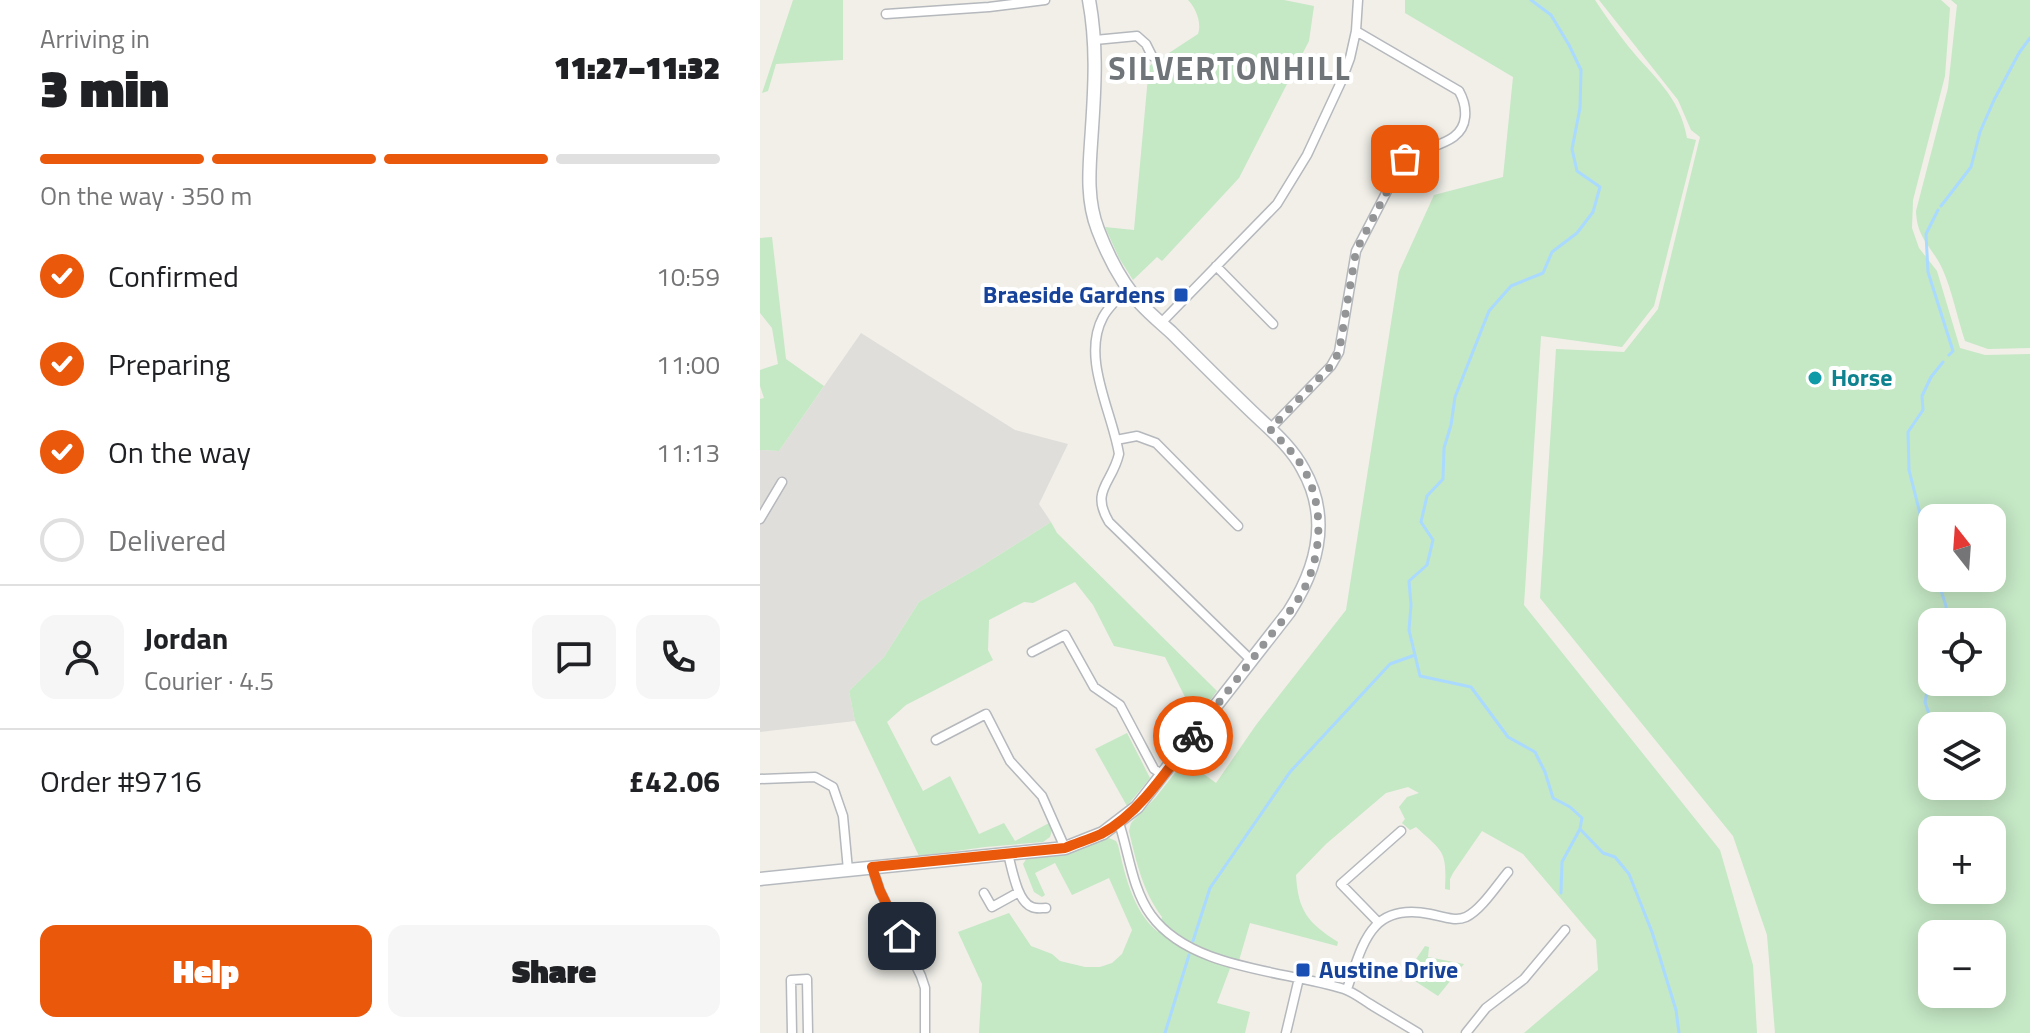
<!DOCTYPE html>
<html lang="en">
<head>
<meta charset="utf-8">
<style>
	:root { --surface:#fff; --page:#f6f6f6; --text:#202124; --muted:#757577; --line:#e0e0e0; --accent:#ea580c }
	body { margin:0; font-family:"Titillium Web",sans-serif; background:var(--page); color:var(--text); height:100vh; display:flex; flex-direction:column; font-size:30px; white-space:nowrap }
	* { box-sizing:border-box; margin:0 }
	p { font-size:26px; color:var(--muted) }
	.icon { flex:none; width:44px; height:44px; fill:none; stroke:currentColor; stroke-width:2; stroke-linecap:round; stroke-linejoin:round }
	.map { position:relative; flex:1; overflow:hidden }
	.details { display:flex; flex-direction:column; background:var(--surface); width:760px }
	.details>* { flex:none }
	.needle { width:52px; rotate:343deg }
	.buttons { position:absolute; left:1158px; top:504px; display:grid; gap:16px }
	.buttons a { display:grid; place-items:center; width:88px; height:88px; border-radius:16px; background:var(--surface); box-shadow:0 4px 20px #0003; font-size:40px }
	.pin { position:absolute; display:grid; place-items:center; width:68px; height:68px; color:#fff; margin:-34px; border-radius:16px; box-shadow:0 4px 12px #0006 }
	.courier { position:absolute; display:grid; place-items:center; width:80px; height:80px; margin:-40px; border:6px solid #ea580c; border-radius:50%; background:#fff; color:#222; box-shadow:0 2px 10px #0007 }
	.headline em { font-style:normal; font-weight:800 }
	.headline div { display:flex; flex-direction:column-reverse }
	.headline { display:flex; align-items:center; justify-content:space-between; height:136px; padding:0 40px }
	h1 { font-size:52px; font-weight:800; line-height:60px }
	.bar { display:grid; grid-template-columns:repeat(4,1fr); gap:12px 8px; align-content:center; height:96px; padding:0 40px }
	.bar i { height:10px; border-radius:6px; background:var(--line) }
	.bar .active { background:var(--accent) }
	.bar p { grid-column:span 4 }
	.line { display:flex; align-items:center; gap:20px; padding:0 40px; border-top:2px solid var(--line) }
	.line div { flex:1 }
	.round { display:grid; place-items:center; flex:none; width:84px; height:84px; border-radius:16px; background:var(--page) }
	ol { padding:0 40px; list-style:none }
	li { display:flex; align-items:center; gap:24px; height:88px }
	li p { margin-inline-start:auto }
	li .icon { padding:8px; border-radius:50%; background:var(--accent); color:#fff; stroke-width:4 }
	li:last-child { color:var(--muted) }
	li i { width:44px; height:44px; border:4px solid var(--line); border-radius:50% }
	.button { display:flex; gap:16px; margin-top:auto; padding:16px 40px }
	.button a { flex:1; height:92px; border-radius:16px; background:var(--accent); color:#fff; font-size:32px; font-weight:800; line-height:92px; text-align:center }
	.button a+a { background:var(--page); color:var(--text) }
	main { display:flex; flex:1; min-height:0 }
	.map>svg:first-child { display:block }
	.industrial { fill:#e0deda }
	.green { fill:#c5e8c5; fill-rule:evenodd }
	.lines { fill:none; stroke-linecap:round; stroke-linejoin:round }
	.stream { stroke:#aadaff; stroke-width:3 }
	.street-casing { stroke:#b5b8bc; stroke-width:11 }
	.secondary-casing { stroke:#b6babf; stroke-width:15 }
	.street { stroke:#fff; stroke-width:8 }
	.secondary { stroke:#fff; stroke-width:12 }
	.done { stroke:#929495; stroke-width:8; stroke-dasharray:0 14.4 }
	.route { stroke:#ea580c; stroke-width:10 }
	.transit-dot { fill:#1a4fb4; stroke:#fff; stroke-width:3 }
	.culture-dot { fill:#0f9aa8; stroke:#fff; stroke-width:3 }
	.labels { text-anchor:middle; stroke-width:8; stroke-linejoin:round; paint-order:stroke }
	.transit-label { font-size:24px; font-weight:bold; fill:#164399; stroke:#fff; text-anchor:end }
	.culture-label { font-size:24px; font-weight:bold; fill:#0d838f; stroke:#fff; text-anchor:start }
	.district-label { font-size:32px; font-weight:bold; letter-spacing:2px; fill:#70757a; stroke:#fff }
</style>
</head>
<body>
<main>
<section class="details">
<div class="headline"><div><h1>3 min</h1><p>Arriving in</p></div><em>11:27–11:32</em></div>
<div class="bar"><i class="active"></i><i class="active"></i><i class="active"></i><i></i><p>On the way · 350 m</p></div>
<ol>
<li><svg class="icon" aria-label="check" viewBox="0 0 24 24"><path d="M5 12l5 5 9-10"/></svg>Confirmed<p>10:59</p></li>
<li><svg class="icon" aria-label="check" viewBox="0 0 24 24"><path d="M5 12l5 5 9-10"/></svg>Preparing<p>11:00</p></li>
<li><svg class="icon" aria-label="check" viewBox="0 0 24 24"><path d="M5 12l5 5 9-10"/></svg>On the way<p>11:13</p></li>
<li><i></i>Delivered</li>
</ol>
<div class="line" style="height:144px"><a class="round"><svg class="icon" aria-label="person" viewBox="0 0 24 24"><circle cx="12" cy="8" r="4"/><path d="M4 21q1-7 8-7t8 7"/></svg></a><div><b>Jordan</b><p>Courier · 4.5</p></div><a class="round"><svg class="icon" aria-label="chat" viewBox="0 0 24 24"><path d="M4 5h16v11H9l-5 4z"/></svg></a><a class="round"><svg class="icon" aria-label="phone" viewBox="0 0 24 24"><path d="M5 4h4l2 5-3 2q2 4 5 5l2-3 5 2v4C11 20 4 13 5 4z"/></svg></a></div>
<div class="line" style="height:104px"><div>Order #9716</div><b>£42.06</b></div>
<div class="button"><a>Help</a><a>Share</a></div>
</section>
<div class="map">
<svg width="1270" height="1033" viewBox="0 0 1270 1033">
	<rect width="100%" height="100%" fill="#f1efe8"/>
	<path class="industrial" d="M101,333l154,97 53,14 -29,60 12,18 -71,45 -61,35 -35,55 -35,34 6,30 -95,11v-282l19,1z"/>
	<path class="green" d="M33,0h50v60l-67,4 -8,27 -6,2z
		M428,0h96l30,6 -5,35 -70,137 -77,83 -5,-4 -24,23 -14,-22 -14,-31 29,3 15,-164 49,-32c4,-11 -2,-26 -10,-34z
		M645,0h190c10,15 21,31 33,46 26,32 51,49 59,92l9,2 -42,166 -32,41 -81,-11 -17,269 196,245 33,115 4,68h-233l74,-63 -2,-30 -73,-86 -41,-23 -29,42 -3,6v11l-5,-1c2,-39 -2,-37 -29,-62l-6,3 -8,-7 3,-4 -6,-12 8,-10 12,-4 -11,-6 -22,6 -60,51 -30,31c2,36 12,48 42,67l-1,4 -87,-23 -12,41 -6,-1 -15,40 33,9 -5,21h-266l3,-49 -24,-52 51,-19 22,33 21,8 8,7 25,6h15l12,-4 10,-9 10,-24 -23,-52 -37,17 -17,-32 -20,10 10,22 -3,2 -8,-5 -11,-28 4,-6 42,-6 40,-14 7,3 2,4c7,30 15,67 40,87l4,-15c-19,-25 -26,-56 -33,-86l2,-8 25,-26 29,-37 31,23 40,-58 90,-115 53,-338 35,-77 69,-18 10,-100 -108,-64z
		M839,0h342l9,8 -5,68 -32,124 -1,28 7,20 18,23 23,77 25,7 45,-1v679h-255l-8,-98 -34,-99 -193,-238 16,-249 68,3 34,-43 42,-172 -9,-7 -13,-30zM1172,518h60v60h-60zM1172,622h60v60h-60zM1172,726h60v60h-60zM1172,830h60v60h-60zM1172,934h60v60h-60z
		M1191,0h79v348l-42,1 -23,-8c-8,-24 -13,-51 -23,-73 -11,-23 -25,-29 -26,-57l32,-123 9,-83z
		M12,237l14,122 38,27 -45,65 -19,-1v-51l4,-1 -4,-12v-16l18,-6 -6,-36 -12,-15v-75z
		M291,522l6,11 160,158 -21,28 -31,-62 -51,-11 -21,-41 -18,-23 -42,21 -9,-1 -35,18 -1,30 5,10 -87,45 -19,17 36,69 27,-15 29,58 25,-11 11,18 34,-18 3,7 -2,7 -7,5 -58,5 -66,9 -64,-135 -6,-30 35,-34 35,-55 61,-35z
		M367,733l23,45 -23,28 -32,-57z
		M665,946l4,1 -1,10 36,7 -26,32 -34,-22 3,-3 4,3 5,-5 -4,-4z"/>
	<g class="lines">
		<path class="stream" d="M771,0l20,15 18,30 12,25 -1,38 -8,41 5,22 23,16 -7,25 -16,21 -25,19 -9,21 -32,13 -22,25 -34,86 -4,28 -7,23 -1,31 -16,17 -6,26 12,18 -6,25 -18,16 2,24 -2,25 11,46 51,11 37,50 27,15 10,20 8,26 17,9 12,11 -2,11 23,24 12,4 14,17 23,58 24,78 3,23
			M1181,206l30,-39 9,-35 14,-32 25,-47 11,-15
			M1178,210l-12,24 2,38 25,79 -4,4
			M1172,561l-23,-91 -1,-38 15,-22 -1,-14 9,-19 12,-15
			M1177,578l9,28 1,16
			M1172,667l-7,35 8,24
			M801,893l1,-31 18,-33
			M433,941l17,-53 80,-116 100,-108 25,-9
			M405,1033l24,-78"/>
		<g class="street-casing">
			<path id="street" d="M126,14l103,-7 56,-7
				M335,40l42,-4 9,8 6,12
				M456,266l57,58
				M369,288c-10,9 -20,18 -26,29 -22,41 9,94 16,137 -7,30 -29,36 -10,68l142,138
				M401,323l116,-119 30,-49 34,-73 9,-24 6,-27 2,-31
				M510,429l61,-63 8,-14 17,-101 44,-85c18,-23 62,-17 65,-49 1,-10 -1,-17 -6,-26l-103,-60
				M356,440l21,-4 19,7 82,83
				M0,519l22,-37
				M272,652l33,-17 29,52 26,18 34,64 9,6
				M176,740l50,-26 24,47 32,35 23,52
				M0,779l55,-2 18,10 10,29 5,54
				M359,823c10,30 13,66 32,92 40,55 133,55 193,74 9,3 18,10 26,15 16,10 32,19 48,29
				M248,854c4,14 9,48 24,53 4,2 9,1 14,1
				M112,867l8,24 41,85 4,12v45
				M224,893l8,14 27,-15
				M618,922l-37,-38 60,-53
				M587,989c16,-45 23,-87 83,-75 11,2 25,8 36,3 15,-7 31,-32 42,-45
				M32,1033l-1,-53 16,-1 1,54
				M526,1033l13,-55
				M706,1033l20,-25 38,-29 41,-49"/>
		</g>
		<g class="secondary-casing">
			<path id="secondary" d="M0,879l305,-31 38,-15 34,-26 152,-195c29,-45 42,-94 14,-143 -13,-25 -38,-44 -57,-63 -25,-24 -50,-49 -74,-73 -11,-10 -22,-19 -31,-29 -20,-21 -33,-48 -43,-74 -13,-33 -8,-68 -6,-102 3,-44 5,-85 -3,-128"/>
		</g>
		<use href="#street" class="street"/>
		<use href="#secondary" class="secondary"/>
	</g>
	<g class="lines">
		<path class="done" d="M433,736c24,-31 48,-62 71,-92 13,-18 30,-35 40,-55 19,-37 20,-87 -2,-123 -9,-14 -21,-25 -32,-37l61,-63 8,-14 17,-101 44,-85 5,-7"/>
		<path class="route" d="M142,936l-22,-45 -8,-24 193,-19c12,-5 25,-9 36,-14 38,-20 67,-65 92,-98"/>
	</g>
	<g class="transit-dot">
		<rect x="413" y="287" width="16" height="16" rx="4"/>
		<rect x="535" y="962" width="16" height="16" rx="4"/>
	</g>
	<circle class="culture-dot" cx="1055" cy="378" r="8"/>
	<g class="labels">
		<g class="transit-label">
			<text x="405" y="303">Braeside Gardens</text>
			<text x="559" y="978" text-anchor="start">Austine Drive</text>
		</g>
		<g class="culture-label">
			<text x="1071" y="386">Horse</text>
		</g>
		<g class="district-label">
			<text x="470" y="80">SILVERTONHILL</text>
		</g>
	</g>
</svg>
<div class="buttons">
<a><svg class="needle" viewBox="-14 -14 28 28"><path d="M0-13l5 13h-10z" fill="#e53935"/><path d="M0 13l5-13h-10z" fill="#757577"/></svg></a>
<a><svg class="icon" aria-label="locate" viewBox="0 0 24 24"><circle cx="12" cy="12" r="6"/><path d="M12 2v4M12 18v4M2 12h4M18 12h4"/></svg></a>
<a><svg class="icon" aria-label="layers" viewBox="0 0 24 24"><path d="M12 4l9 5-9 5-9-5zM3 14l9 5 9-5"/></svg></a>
<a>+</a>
<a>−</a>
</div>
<div class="pin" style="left:645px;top:159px;background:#ea580c"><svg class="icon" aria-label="bag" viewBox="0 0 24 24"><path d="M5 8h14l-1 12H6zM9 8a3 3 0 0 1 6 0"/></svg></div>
<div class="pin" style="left:142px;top:936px;background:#1f2937"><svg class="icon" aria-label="home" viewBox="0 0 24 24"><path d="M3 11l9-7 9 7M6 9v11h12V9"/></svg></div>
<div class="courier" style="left:433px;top:736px"><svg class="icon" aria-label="bike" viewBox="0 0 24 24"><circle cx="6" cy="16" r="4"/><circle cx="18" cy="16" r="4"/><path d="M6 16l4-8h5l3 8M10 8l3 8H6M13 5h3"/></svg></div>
</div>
</main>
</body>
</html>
